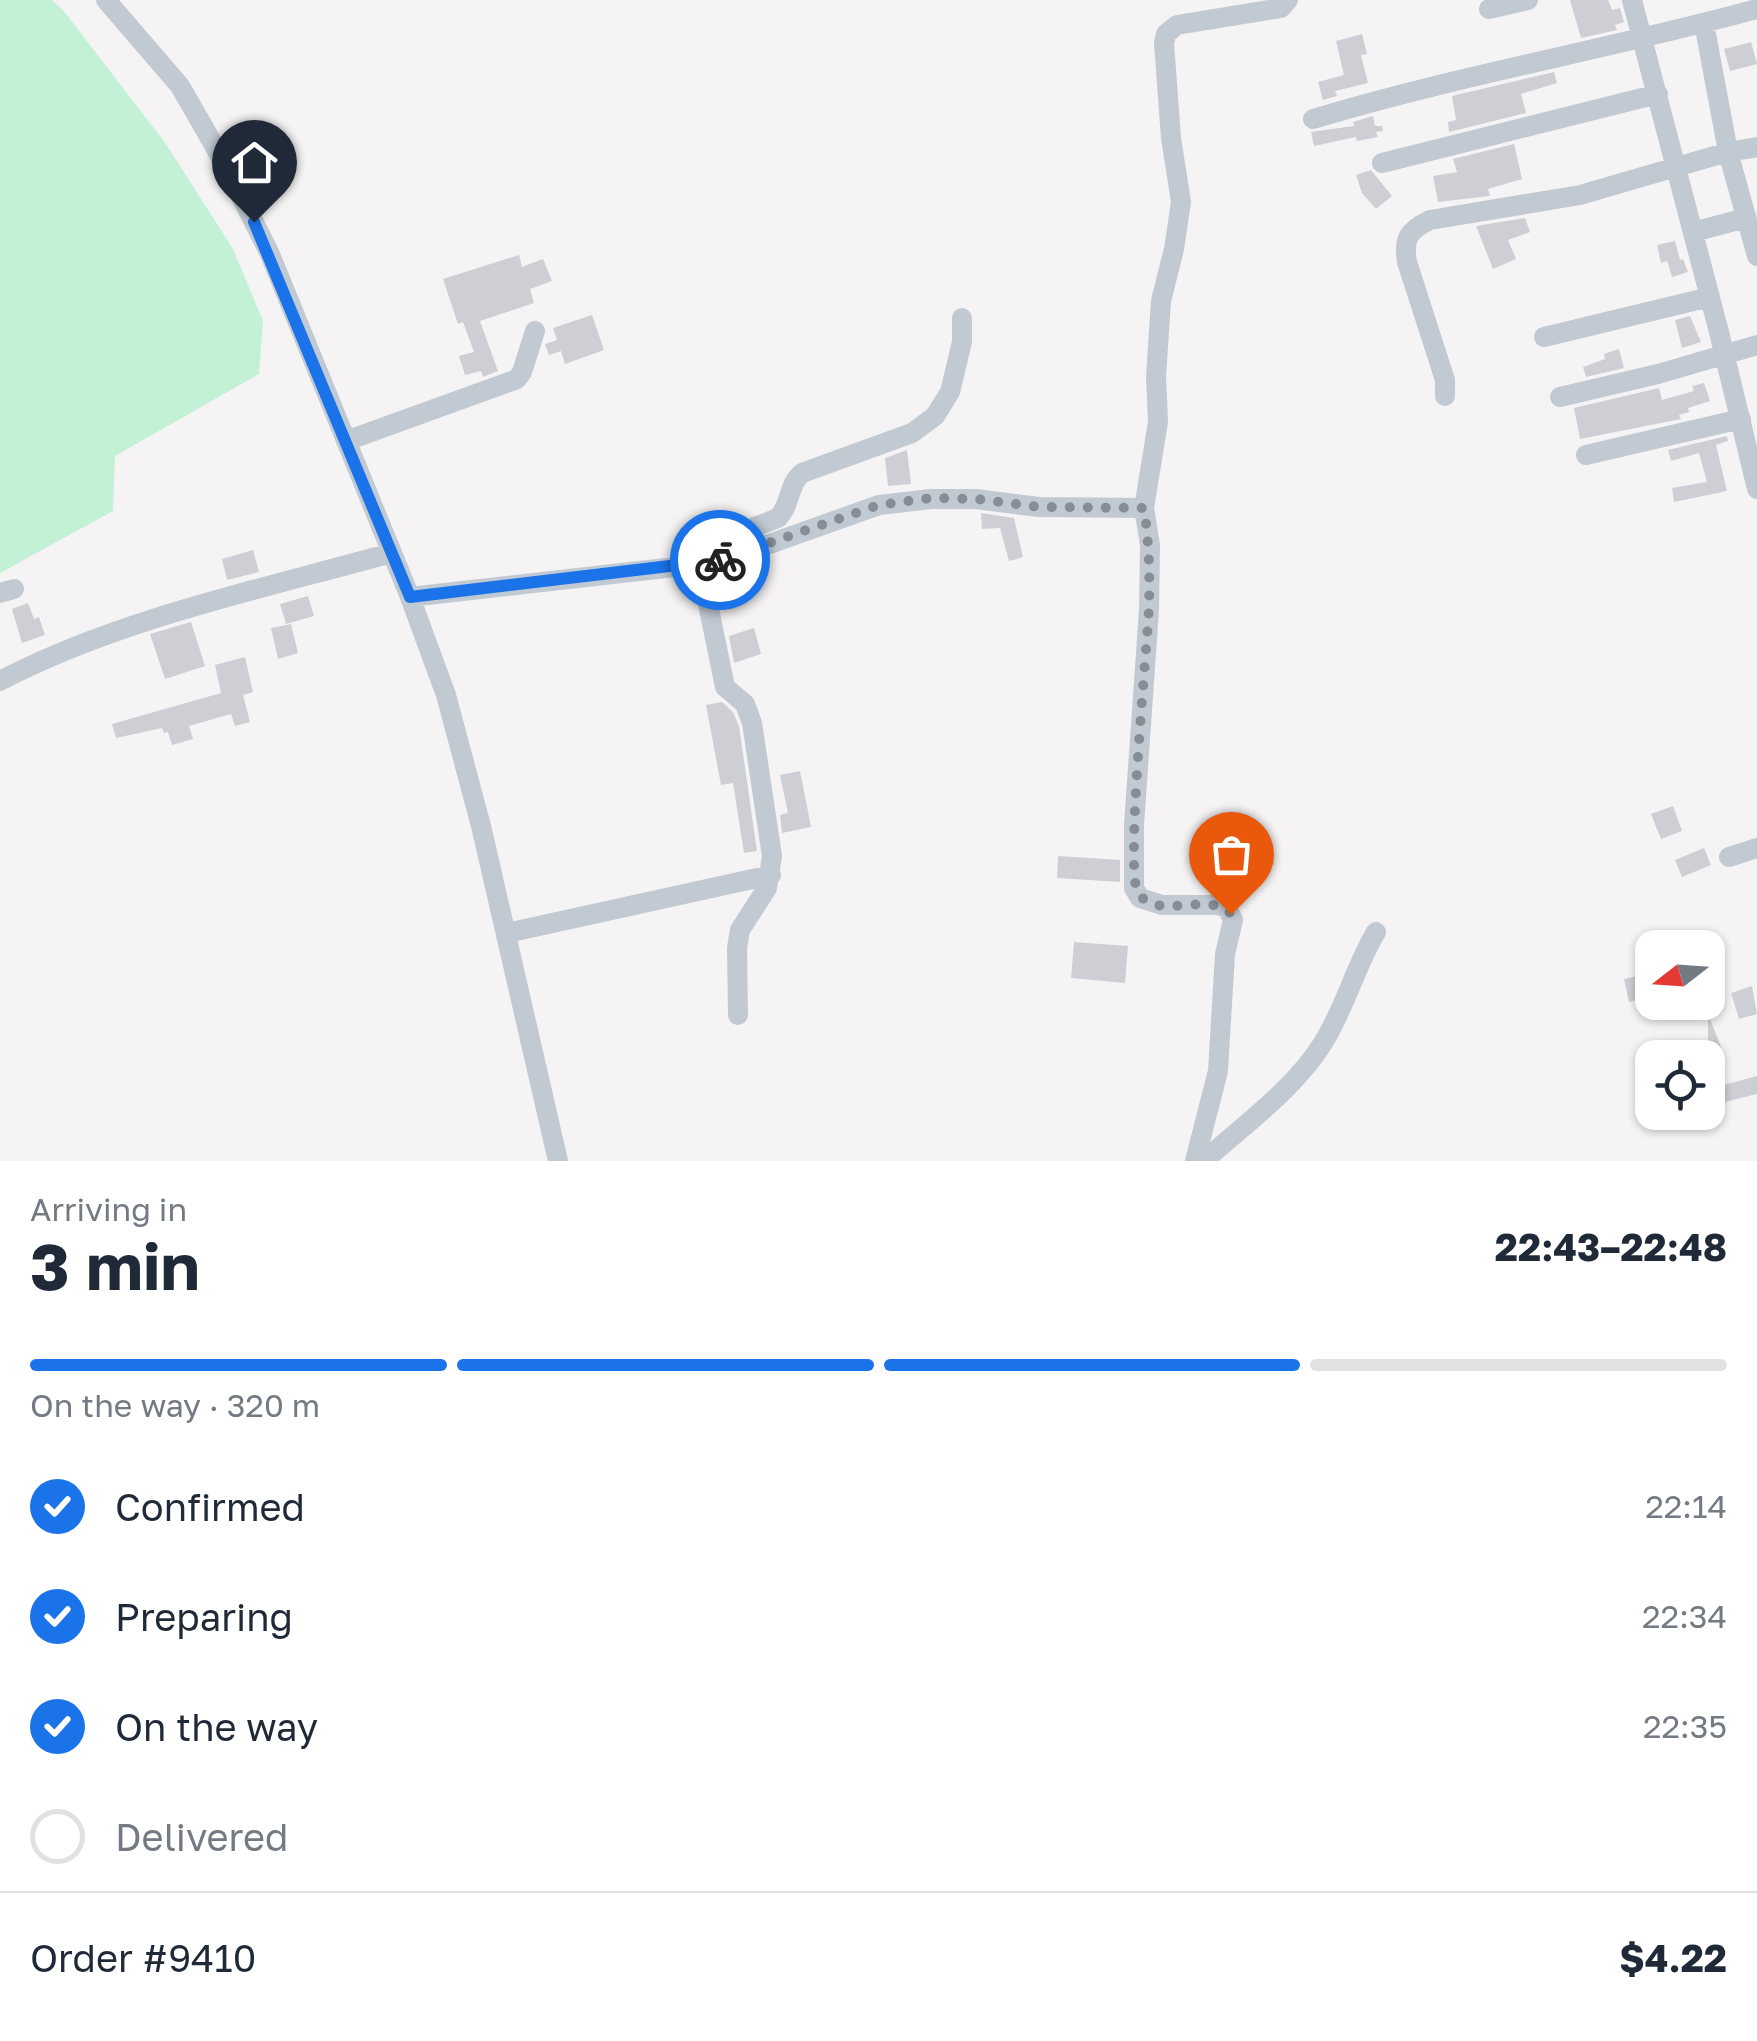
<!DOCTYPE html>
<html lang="en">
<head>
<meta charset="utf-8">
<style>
	:root { --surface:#fff; --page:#f6f6f7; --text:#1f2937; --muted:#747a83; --line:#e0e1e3; --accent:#1a73e8 }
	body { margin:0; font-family:"Golos Text",sans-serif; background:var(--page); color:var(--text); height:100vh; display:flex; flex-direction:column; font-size:38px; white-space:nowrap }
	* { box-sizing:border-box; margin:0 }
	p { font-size:32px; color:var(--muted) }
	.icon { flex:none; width:55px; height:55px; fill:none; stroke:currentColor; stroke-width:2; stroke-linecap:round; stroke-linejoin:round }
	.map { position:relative; height:1161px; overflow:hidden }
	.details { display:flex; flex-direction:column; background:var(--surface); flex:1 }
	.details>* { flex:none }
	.needle { width:65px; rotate:253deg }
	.controls { position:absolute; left:1635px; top:930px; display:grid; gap:20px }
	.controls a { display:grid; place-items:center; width:90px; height:90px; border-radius:20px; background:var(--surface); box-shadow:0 2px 8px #0004; font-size:50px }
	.pin { position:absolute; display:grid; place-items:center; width:85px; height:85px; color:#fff; margin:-102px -42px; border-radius:50% 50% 50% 0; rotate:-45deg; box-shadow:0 0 10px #0007 }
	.pin .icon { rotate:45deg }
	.courier { position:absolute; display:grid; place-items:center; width:100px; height:100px; margin:-50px; border:8px solid #1a73e8; border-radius:50%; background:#fff; color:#222; box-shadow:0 2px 12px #0007 }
	.head em { font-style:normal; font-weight:700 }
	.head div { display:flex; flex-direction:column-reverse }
	.head { display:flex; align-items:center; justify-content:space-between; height:170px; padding:0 30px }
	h1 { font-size:65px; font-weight:700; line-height:75px }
	.bar { display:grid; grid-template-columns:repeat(4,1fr); gap:15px 10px; align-content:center; height:120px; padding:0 30px }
	.bar i { height:12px; border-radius:8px; background:var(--line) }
	.bar .on { background:var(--accent) }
	.bar p { grid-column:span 4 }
	.line { display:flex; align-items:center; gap:25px; padding:0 30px; border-top:2px solid var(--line) }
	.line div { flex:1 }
	ol { padding:0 30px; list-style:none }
	li { display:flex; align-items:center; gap:30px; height:110px }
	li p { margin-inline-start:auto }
	li .icon { padding:10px; border-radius:50%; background:var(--accent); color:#fff; stroke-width:4 }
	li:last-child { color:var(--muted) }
	li i { width:55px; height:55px; border:5px solid var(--line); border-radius:50% }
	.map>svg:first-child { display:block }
	.green { fill:#c3f1d5 }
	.building { fill:#cdcfd5 }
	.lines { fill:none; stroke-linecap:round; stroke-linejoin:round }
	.minor { stroke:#c1cad2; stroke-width:20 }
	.done { stroke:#868d94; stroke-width:10; stroke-dasharray:0 18 }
	.route { stroke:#1a73e8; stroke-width:12 }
</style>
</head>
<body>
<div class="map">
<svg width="1757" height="1161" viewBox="0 0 1757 1161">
	<rect width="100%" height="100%" fill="#f5f3f3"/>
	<path class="green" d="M0,0h52l11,10 103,134 67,105 30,72 -4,53 -144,82 -2,55 -113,62z"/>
	<path class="building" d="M1570,0h38l4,10 8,-2 4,14 -9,3 2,5 -36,8z
		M1362,34l5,20 -6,1 7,28 -33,8 2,5 -14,4 -5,-18 26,-7 -8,-34z
		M1751,42l6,22 -27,7 -6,-22z
		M1554,72l3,11 -36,11 5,19 -77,19 -1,-10 8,-2 -4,-24z
		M1373,116l2,10h7l1,5 -7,1 2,5 -21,4 -1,-4 -42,9 -3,-14 43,-6 -1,-4z
		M1514,144l8,35 -34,10 2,7 -52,6 -5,-26 24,-4 -4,-13z
		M1371,170l21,26 -16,13 -14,-16 -6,-18z
		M1525,218l5,14 -22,8 8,19 -23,10 -17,-43z
		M1675,241l5,19 3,-1 5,13 -16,5 -5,-16 -6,2 -4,-18z
		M519,255l3,12 21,-8 9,22 -22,8 4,14 -54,18 18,50 -15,6 -2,-6 -16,4 -6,-19 15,-4 -11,-30 -5,2 -15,-45z
		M592,315l12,35 -39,14 -4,-13 -12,4 -4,-11 12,-4 -4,-12z
		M1690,316l11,26 -19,6 -7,-28z
		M1619,349l5,19 -38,9 -3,-10 22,-8 -1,-5z
		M1704,383l6,18 -22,7 1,4 -10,3 2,4 -101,20 -6,-31 85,-20 3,12 32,-9 -2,-5z
		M1727,436l1,5 -12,4 11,46 -53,11 -2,-14 35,-6 -8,-29 -28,8 -3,-11z
		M907,450l4,34 -23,2 -3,-28z
		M981,513l33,5 9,39 -14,4 -9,-33 -18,1z
		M253,550l6,22 -32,8 -5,-21z
		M308,596l6,20 -28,8 -6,-20z
		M28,603l6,16 5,-2 6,18 -23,8 -10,-34z
		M191,622l14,44 -40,13 -15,-45z
		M291,624l7,29 -20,6 -7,-31z
		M754,628l7,26 -27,9 -5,-27z
		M245,657l8,35 -10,3 7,27 -15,4 -4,-12 -42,12 4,13 -21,6 -4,-13 -4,1 -2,-5 -46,10 -4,-14 109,-31 -6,-28z
		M722,702l11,10 6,14 18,125 -13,2 -11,-70 -12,2 -15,-80z
		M800,771l11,56 -29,6 -2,-18 8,-2 -8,-38z
		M1673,806l9,25 -21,8 -10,-25z
		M1704,848l7,17 -29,12 -7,-17z
		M1058,856l62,4v22l-63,-4z
		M1074,942l54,4 -3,37 -54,-5z
		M1650,973l2,23 -23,6 -5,-23z
		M1752,986l5,28 -18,5 -8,-26z
		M1708,1014l17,43 -17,7v-6h-24v-4l24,-7z
		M1757,1076v18l-32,8 -1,-4 -11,3 -4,-12z"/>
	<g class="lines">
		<path class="minor" d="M106,0l74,86 43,75 46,91 141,345 36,98 35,131 77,335
			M1632,0l87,332 38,157
			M1489,9l39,-9
			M1704,23l24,129 29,104
			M1313,119c146,-44 297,-70 444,-110
			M1382,163l276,-69
			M1693,232l53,-14
			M1544,337l166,-40
			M1445,396v-16l-38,-118c-4,-24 2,-32 23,-42l150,-25 148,-43 29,-5
			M1560,397l98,-23 99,-29
			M346,441l171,-62 5,-7 13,-41
			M1586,455l155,-36
			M0,593l14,-4
			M410,597l291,-33 32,-7 146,-52 52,-6h45l63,8 105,1
			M0,681c118,-62 262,-92 391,-128
			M1729,857l28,-9
			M507,933l264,-58
			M738,1015l-1,-67 3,-18 27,-42 5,-32 -20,-133 -7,-19 -20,-17 -17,-83 -5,-12 -23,-27 1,-10 97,-37c13,-13 10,-34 24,-45l110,-40 23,-17 15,-24 12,-50v-24
			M1197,1154l17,-2c38,-33 82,-66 109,-109 22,-35 32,-76 53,-111
			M1195,1161l23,-90 7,-117 8,-34 -6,-12 -10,-3h-55l-22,-7 -6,-10v-63l15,-215 1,-65 -6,-37 14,-86 -2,-45 5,-76 13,-52 7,-47 -10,-64 -7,-95 2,-9 11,-9 104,-17 7,-8"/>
	</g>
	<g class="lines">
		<path class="done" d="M720,560l159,-55 52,-7 45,1 63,8 105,1c5,34 6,66 5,100 -2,40 -24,267 -11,285 20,29 71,-3 93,21"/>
		<path class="route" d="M254,222l156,375 310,-37"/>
	</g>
</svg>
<div class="controls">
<a><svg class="needle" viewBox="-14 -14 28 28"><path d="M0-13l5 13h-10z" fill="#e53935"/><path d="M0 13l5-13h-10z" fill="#747a83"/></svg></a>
<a><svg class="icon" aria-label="locate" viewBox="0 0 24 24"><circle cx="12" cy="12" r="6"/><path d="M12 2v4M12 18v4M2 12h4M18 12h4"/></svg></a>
</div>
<div class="pin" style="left:1231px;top:914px;background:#ea580c"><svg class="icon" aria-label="bag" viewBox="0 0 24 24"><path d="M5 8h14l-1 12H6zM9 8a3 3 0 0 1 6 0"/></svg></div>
<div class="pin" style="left:254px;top:222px;background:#1f2937"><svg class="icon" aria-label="home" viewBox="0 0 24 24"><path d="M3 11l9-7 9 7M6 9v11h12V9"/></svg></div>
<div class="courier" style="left:720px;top:560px"><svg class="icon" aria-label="bike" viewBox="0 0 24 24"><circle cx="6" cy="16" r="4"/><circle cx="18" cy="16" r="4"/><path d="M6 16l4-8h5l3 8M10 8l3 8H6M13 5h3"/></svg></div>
</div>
<section class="details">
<div class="head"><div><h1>3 min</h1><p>Arriving in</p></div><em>22:43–22:48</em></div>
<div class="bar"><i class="on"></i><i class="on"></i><i class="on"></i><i></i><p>On the way · 320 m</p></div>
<ol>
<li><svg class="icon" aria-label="check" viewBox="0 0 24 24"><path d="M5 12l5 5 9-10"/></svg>Confirmed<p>22:14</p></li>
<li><svg class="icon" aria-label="check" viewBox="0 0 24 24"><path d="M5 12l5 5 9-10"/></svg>Preparing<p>22:34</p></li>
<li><svg class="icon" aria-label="check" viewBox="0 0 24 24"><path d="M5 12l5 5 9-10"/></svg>On the way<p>22:35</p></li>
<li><i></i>Delivered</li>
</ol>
<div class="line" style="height:130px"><div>Order #9410</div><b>$4.22</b></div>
</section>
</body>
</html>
